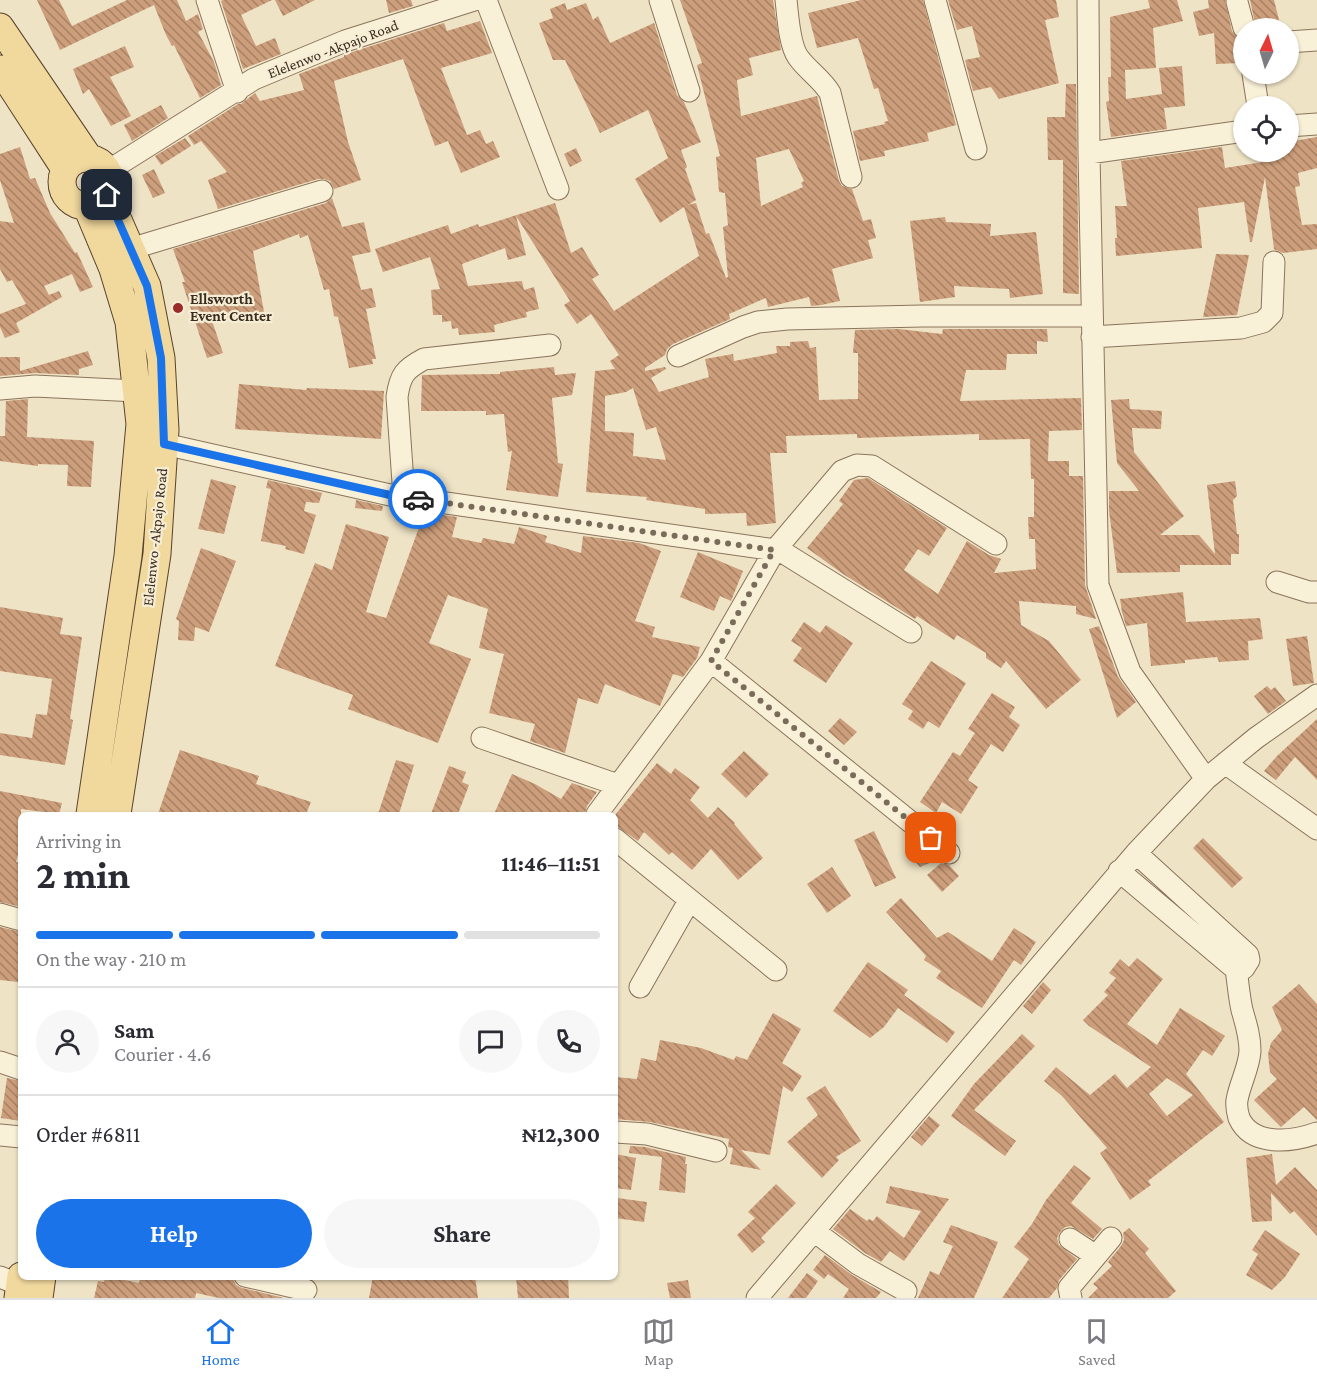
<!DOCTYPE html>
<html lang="en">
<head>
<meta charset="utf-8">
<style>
	:root { --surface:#fff; --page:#f7f7f7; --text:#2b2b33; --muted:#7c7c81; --line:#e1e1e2; --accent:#1a73e8 }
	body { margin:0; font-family:"Crimson Pro",serif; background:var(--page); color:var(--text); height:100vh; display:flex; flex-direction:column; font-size:22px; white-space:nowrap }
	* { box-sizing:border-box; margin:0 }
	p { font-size:20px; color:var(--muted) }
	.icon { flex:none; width:33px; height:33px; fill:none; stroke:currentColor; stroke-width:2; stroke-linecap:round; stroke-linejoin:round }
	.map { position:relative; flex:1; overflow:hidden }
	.details { position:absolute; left:18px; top:812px; width:600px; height:468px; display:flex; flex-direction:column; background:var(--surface); border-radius:9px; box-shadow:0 2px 4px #0004 }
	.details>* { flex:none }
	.needle { width:39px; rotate:5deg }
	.controls { position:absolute; left:1233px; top:18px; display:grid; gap:12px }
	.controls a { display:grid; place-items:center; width:66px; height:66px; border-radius:50%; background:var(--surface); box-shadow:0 2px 4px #0004; font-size:30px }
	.pin { position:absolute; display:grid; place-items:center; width:51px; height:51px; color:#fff; margin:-26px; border-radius:12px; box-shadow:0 3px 9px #0006 }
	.courier { position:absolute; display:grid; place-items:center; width:60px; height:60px; margin:-30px; border:4px solid #1a73e8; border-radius:50%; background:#fff; color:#222; box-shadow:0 2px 8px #0007 }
	.overview em { font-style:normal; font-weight:700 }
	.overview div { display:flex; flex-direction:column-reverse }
	.overview { display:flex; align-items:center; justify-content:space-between; height:102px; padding:0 18px }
	h1 { font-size:39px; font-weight:700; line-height:45px }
	.bar { display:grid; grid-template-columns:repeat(4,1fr); gap:9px 6px; align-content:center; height:72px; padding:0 18px }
	.bar i { height:8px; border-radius:4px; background:var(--line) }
	.bar .active { background:var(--accent) }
	.bar p { grid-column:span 4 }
	.line { display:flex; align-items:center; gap:15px; padding:0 18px; border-top:2px solid var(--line) }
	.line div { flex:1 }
	.round { display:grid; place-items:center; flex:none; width:63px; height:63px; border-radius:32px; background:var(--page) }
	.button { display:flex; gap:12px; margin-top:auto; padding:12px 18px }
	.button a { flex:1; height:69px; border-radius:36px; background:var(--accent); color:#fff; font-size:24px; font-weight:700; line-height:69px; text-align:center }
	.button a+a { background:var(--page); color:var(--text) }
	.dock { display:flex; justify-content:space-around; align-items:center; height:84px; border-top:2px solid var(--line); background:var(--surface); font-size:16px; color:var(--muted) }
	.dock a { display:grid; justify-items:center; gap:3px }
	.dock .active { color:var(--accent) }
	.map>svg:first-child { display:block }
	.building { fill:url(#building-back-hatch); fill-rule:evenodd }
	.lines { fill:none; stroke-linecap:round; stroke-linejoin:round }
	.minor-casing { stroke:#8a745b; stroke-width:23 }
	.major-casing { stroke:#57422f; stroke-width:29 }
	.minor { stroke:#f9f0d8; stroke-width:21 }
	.major { stroke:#f1d89d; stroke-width:27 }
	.done { stroke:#796c59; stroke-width:6; stroke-dasharray:0 10.8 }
	.route { stroke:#1a73e8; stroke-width:8 }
	.poi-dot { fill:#992b2a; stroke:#f6edd5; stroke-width:2 }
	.labels { text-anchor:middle; stroke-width:4.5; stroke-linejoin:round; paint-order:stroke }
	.street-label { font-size:15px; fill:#3a2c1f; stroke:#f6edd5 }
	.poi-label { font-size:15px; font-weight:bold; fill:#3a2c1f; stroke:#f6edd5; text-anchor:start }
</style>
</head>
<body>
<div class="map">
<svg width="1317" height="1298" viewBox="0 0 1317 1298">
	<defs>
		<pattern id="building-back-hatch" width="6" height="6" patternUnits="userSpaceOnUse" patternTransform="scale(1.5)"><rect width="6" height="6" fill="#cd9e7b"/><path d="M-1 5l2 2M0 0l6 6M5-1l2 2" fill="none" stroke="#a78164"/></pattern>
	</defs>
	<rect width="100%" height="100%" fill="#eee3c5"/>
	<path class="building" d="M37,0h22l13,26 55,-26h50l9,21 12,-7 5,15 -5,3 16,30 7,23 -21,13 -26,-53 -2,1 -6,-11 -12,-30 -94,45z
		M223,0h49l-31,15 15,31 19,-8 6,16 -38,15 -22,-68z
		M275,0h40l-32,16z
		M386,0h25l2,6 -24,7z
		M680,0h93l8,50 -32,8 4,17 -16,5 4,36 76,-20 22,85 3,5 10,3 11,32 8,-2 5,19 -8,2 5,18 -41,11 8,32 -19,4 -10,1 -2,-9 -41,10 -2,-9 -37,16 1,5 -57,25 -6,5 -2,6 -20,13v3l20,-4 1,2 -15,9 8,14 50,-15 -4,-18 28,-5 1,7 43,-8 -1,-7h14v-4l18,-1 2,7 6,-1 3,53 39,-1v-46h-5l2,-23 44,-1 43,5 1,-5h104l1,13 -11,-1v13h-30l-1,16h-40l-6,31 121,-3 1,32 -33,1 -1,30h21v15h14l2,109 11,34 -20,-5v-8l-57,-5 2,24 28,16 32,39 -35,29 -40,-48 -5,7 -15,-10v-5l-29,-18 -3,5 -37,-24 -2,3 -72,-45 -36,-26 36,-44 -4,-3 15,-21 14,-2 79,50 -18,28 -11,-7 -14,21 34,24 29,-53 22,14 12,4 -7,14 42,-4 -1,-30h-6l-1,-22h6v-38h-3l-1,-40 -51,1v-6l-122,4v-4l-71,2 1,17h-17l6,70 -29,3 -1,-13 -41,1v-5l-59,-9 1,-3 -61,-5 9,-121 20,-2 -5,-8 9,-6 -28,-41 -14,10 -13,-19 6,-4 -54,-85 10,39 -18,5 -3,-12 -43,16 6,22 54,-5 2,9 10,-3 5,22 -13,3 1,5 -33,8 1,7 -36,3 -1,-7 -6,1 -1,-8 -9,1v-7h-9l-2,-25 9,-1 -10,-32 -47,15 -8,-23 73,-24 3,9 27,-10 1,3 76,-24 16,50 11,-6 17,28 -7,4 22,32 85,-55 -15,-49 -24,16 -25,-44 33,-21 -20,-48 -48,23 -35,-73h-12l-14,-37 14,-5 -3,-9 15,-6 2,7 19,-7 7,17 5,-4 12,27 44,-20 23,72 7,7 17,40 -20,8 6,17 -2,2 11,31 -8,5 8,-2 10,31 3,-1 17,45 2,-1 -5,-50 5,-2 -3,-32 -6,-1 -3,-35 4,-1 -23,-91 5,-2zM789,149l15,32 -3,2 2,4 -42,19 -5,-48zM633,388l13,42 10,-3 10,33 -33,-4 1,-23 -29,-2v-35l21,-4z
		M861,0h62l33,125 -29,8 2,8 -45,10 1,5 -25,5 -7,-30 32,-7 -1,-2 4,-1 -10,-33 -4,1 -16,-51 -41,10 -9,-35z
		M948,0h108l3,17 -14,3 14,63 -60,16 -8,-12 -18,4 -8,-31 15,-3 -8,-31 -15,4z
		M1148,0h29l6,21 -30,7 3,40 -31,2 1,29 36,-5 -3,-26 23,-2 3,40 -21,2 3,21 -56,8 -5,-35 3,-1 -1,-24h3l-1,-60 40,-9z
		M1208,0h17l7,31 7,8 1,24 -24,1 -2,-31 -15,3 -6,-24 16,-4z
		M1250,0h24l7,28h-25z
		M480,21l12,32 -51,15 26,67 13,-5 6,14 7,-3 7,16 -39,16 -13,-32 -13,5 -32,-87 -69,22 14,61 13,38 -27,9 -4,-8 -6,-2h-6l-100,30 -10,-29 19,-8 -26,-31 -7,4 -6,-9 50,-32h3l14,-11 5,8 44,-11 -5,-16 45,-17v-2l5,-2 95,-30 3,8z
		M125,46l9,21 -24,10 21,39 -20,10 -22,-37 -6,5 -10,-25z
		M1066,84h10l3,210 -16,-1v-133h-15l-1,-43h18z
		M161,105l7,13 -36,23 -8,-16z
		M1317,137v31l-19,5 2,13 -5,1 7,38 15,-1v25l-34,4 -9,-4 -9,-72 -13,65h-2l-6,-40 -46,6 4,40 -86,8 -1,-18h2l-2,-32h12l-6,-45 101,-14 3,21 44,-7 -1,-9h20v-10z
		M185,138l6,8 -30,19 -6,-9z
		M20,147l10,32 5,-1 15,35 25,40 2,-1 16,35 -13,5 -8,-18 -28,12 5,9 10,-4 3,6 -46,26 4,9 -15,6 -5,-11v-13l26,-10 -14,-24 -5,2 -7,-13v-48l14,2 -14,-43v-26z
		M576,148l6,13 -12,6 -6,-13z
		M154,169l11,24 -12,5 -11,-23z
		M332,198l10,29 22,-5 7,30 -19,4 9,34 11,-2 4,19 -10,2 10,50h-4l1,5 -24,4 -11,-51 -4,-1 -5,-27 -5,1 -16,-55 -8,3 -1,-4 -46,17 11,61 -52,9 11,32 -16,5 -25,-76h3l-12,-33 153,-46z
		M945,217l1,5 45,2 -1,12 46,-4 7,62 -33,4 -1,-9 -55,-3 1,11 -35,5 -10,-81z
		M1216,254l33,1 -12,60 -34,2z
		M88,351l5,14 -14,4v6l-44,-2 -35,3v-19h20v14z
		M554,367l1,8 21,-2 -4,22 -20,3 6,65 5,1 -5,33 -52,-7 6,-39 -4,1 -4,-38 -18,1v-4h-65l1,-36 78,-1v-2z
		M239,384l67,6 1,-2 77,3 -3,48 -146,-10z
		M28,399l-1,38 67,4 -3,46 -24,-1 1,-21 -30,-1v2l-38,-5v-25h5l1,-35z
		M1129,399l1,10 32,2 -1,18 -29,-1 2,24 50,64 -24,19h39l16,19 -8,-69 28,-4 2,15 -4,4 4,34h2v20h-8v11h-51v7l-63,1 -8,-62v-20h30l-22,-28 -6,-63z
		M211,479l25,7 -12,48 -26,-5z
		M268,480l54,13 -3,10 -13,-1 -2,9 12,4 -12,39 -19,-5 1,-3 -25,-5 10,-52 -5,-1z
		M356,500l27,6 -1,5 -27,-3z
		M414,511l43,6 -5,20 29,6 2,-5 31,6 5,-17 28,9 -2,6 36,11 2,-17 56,7 22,8 -26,70 20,6 -3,10 48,10 -3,11 -14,19 -10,-3 -13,32 -55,-22 -7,20 -20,-6 -13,55 -35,-12 5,-17 -46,-11 15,-59 -25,-6 9,-39 -40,-14 -19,48 42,16 -33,84 -90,-34 5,-14 -78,-29 40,-103 17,7 14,-46 43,13 -23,75 20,6 35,-96 -9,-2z
		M201,548l35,13 -27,71 -14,-5 -1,14 -16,-1 1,-19 -3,-2z
		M698,552l45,19 -12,30 -11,-5 -6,15 -34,-14z
		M1183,592l3,30 74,-4 3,21 -15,2 1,19 -30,2 -2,-5 -32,3v3l-34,3 -4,-43 -21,3 -4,-14 -2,-13z
		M0,607l63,11 -3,16 22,3 -12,82 3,1 -8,45 -65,-10v-22l32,5 4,-24 11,1 5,-36 -52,-8z
		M804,622l16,11 6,-8 27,18 -27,40 -33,-22 9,-13 -11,-7z
		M1099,626l19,51 18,25 -19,16 -28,-89z
		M1307,636l7,47 -21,3 -7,-47z
		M931,661l35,22 -27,45 -11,-7 -5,8 -15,-10 5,-8 -11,-7z
		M1267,686l4,4 4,-3 11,14 -18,13 -14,-18z
		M992,693l23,14 -6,10 11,8 -17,27 -12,-8 -23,36 10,7 -17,27 -19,-12 -6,11 -16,-11 33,-50 7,4 15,-23 -7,-4z
		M840,718l17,14 -13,13 -16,-14z
		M1317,719v61l-22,-23 -19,23 -12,-9 13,-15z
		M180,750l79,26 -3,8 55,18 -5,12h-148z
		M744,751l25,23 -23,24 -25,-24z
		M396,760l18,5 -15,49h-21z
		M657,763l14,11 4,-6 25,19 -10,13 18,18 10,-11 17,16 -1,1 29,34 -25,22 -27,-31 -19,21 -20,-18 -3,3 -25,-23 -6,9 -23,-16v-10z
		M449,766l17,6 -4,10 7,3 -11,29h-27z
		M512,774l23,10 26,15 11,-16 25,9 -10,14 -2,8h-91z
		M0,791l62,12 -3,11 -38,-5v35l-5,18 5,1v44l-21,-5z
		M874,831l22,47 -21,9 -21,-47z
		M1203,838l40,40 -11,10 -39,-40z
		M917,843l20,17 -17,7 -14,-15z
		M941,863l8,2 10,11 -17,16 -15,-17z
		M832,867l19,29 -24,17 -20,-29z
		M901,898l36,40 11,-6 44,29 22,-33 22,14 -15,23 -7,-5 -32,48 -46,-30 5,-7 -17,-11 2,-4 -40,-44z
		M0,927l21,5v27l-3,23 -18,-2z
		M1137,958l26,21 -36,45 30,21 23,-37 45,28 -13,20 -9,-6 -17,24 38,48 -76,59 3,4 -21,15 -30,-47 7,-5 -45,-52 -18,-15 12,-14 34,28 25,-21 12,14 24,-21 -62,-41 -6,-6 25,-25 -4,-3 12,-14 -7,-5 11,-14 9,8zM1167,1078l26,17 -26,21 -18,-22z
		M868,962l40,28 -4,5 51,37 -8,11 -49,-35 -14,19 -14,11 -37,-27z
		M1043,982l8,8 -19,24 -9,-8z
		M1299,984l18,20v116l-13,-13 -23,20 -27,-27 23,-21 -7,-7 -2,-18 3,-11 11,-13 -10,-23z
		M773,1013l28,16 -19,34 20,13 -10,16 -9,-6 -13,69 -29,-5 20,20 -31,-6 3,-16 -5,-1 1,-8 -79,-17 -35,-3v-42l22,2 4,-21 15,3 4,-21 41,8 33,12 2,-4 11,4z
		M1022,1034l13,12 -61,64 42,31 -11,15 -54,-40 23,-32z
		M7,1078l14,3v40l-20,-3z
		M825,1086l36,55 -25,16 3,3 -17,18 -35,-36 31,-27 -12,-17z
		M929,1116l11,9 -18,21 -11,-9z
		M630,1146l15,1 41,10 -1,7h2l-2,29 -26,-3 3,-33 -33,-4z
		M615,1154l21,4 -5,32 -16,-2z
		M1272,1154l4,31 19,-18 22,23v46l-23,-25 -4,3 -19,-21 1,28 -20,1 -6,-64z
		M1074,1165l17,13 -20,25 31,26 -9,10 -22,-13 -6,1 -5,5 -3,6 2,7 18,14 -18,21 -2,8 -8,10h-47l27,-39 -15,-12 18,-23 14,-24z
		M776,1184l20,19 -35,35 4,4 -13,11 -15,-18 18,-17 -7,-6z
		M890,1186l59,13 -45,62 -14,-10 -9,11 -16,-9 -32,-24 17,-20 17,12 2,-2 4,2 4,-5 27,22 17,-27 -35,-8z
		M617,1198l30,4 -3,20 -29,-4z
		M951,1225l47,17 -12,29 -12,27h-56l12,-27 9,4 14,-29 -10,-4z
		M1129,1228l20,21 -4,4 31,38 -8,7h-80l10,-10 -5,-4 19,-18 -4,-4 13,-16 3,-6 -1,-7z
		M1265,1230l35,24 -15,23 -13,13 -26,-15 12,-21 -6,-4z
		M825,1255l27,20 29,17 -5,6h-33l6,-9 -21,-15 -4,5 -11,-9z
		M807,1273l11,8 -12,17h-18z
		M105,1276l34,7 2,-7h67l13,4 2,-4 10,3 3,6 6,3 42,10h-65l-23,-5 -1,5h-101l4,-17 6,1z
		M373,1276h102l3,22h-109z
		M516,1276h52l1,22h-51z
		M688,1280l3,18h-21l-3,-15z"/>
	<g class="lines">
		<g class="minor-casing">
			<path id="minor" d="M207,0l30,92
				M486,0l72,189
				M660,0l29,91
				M786,0c2,16 3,44 12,57 9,13 24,22 32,36l21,84
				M935,0l41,149
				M1088,0l1,153 9,432 32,87 76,107
				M1237,2l7,26
				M1288,42l29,-2
				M1253,74l5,32
				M1288,126l29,-2
				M1089,153l155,-22
				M108,171l146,-92 91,-38 129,-41
				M130,249l192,-58
				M1092,337l149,-9 22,-6 9,-9 2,-51
				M678,356l65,-29 15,-5 29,-3 135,-3h170
				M0,389l35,-3 102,5
				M164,444l226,51 385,55
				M404,497l-7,-100c3,-22 8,-28 27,-38l126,-14
				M776,548l135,84
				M1277,582l32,10h8
				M711,661l238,192
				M482,738l136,47
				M1225,763l92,66
				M597,814l114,-153 64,-111 67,-79 15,-6 15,1 124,78
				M615,839l161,131
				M1119,871l114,96 7,3 4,-2 5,-8 -1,-5 -112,-102
				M0,914l21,6
				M1236,969c2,13 3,28 6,41 4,14 8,26 8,41 -1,17 -10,32 -13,49 -1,6 0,11 2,18 13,29 53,24 78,15
				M640,987l49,-86
				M0,1062l21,7
				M615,1132l32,2 69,17
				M0,1135l21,2
				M814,1231l44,33 48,27
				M1070,1239l26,17
				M245,1276l61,14
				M0,1277l20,8
				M757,1298l379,-445 70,-74 50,-41 61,-43
				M1071,1298l-2,-10 42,-50"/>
		</g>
		<g class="major-casing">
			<path id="major" d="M0,27l89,131
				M0,69l65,100
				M62 182a24 24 0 1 1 48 0a24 24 0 1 1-48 0Z
				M107,195l40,91 14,72 4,72 -8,124 -40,260
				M87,207l26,62 16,53 11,102 -12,132 -38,258
				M18,1298l3,-22
				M39,1298l3,-22"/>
		</g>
		<use href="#minor" class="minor"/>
		<use href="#major" class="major"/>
	</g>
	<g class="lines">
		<path class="done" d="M418,499l356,51 -63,111 220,177"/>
		<path class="route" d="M107,195l40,91 14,72 3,86 226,51 28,4"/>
	</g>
	<circle class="poi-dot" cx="178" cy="308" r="6"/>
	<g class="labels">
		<g class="street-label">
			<text transform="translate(333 49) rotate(-21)" y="5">Elelenwo -Akpajo Road</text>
			<text transform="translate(155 537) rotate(-84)" y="5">Elelenwo -Akpajo Road</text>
		</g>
		<g class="poi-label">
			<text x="190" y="304">Ellsworth<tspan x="190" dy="17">Event Center</tspan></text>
		</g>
	</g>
</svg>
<div class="controls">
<a><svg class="needle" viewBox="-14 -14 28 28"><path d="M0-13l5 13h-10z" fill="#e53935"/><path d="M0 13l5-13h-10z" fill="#7c7c81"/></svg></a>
<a><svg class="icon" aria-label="locate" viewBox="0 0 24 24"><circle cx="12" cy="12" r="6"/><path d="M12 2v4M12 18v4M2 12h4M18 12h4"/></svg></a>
</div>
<div class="pin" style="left:931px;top:838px;background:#ea580c"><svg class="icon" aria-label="bag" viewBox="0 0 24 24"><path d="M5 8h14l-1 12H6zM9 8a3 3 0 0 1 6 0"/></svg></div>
<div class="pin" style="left:107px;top:195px;background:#1f2937"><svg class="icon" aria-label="home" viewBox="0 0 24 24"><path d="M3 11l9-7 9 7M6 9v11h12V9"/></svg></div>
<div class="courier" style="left:418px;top:499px"><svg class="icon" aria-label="car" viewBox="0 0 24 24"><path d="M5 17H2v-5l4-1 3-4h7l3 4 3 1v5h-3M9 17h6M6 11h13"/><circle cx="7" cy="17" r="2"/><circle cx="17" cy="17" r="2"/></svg></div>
<section class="details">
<div class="overview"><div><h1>2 min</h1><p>Arriving in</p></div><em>11:46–11:51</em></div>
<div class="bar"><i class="active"></i><i class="active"></i><i class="active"></i><i></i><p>On the way · 210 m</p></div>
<div class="line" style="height:108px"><a class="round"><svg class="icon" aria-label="person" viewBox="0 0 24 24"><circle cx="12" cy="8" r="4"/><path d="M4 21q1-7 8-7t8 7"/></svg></a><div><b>Sam</b><p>Courier · 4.6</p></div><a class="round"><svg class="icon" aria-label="chat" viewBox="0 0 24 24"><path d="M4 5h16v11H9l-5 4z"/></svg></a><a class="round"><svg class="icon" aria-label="phone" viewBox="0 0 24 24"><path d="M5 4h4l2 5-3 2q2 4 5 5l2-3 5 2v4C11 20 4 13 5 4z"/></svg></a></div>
<div class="line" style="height:78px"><div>Order #6811</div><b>₦12,300</b></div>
<div class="button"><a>Help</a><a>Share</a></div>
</section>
</div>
<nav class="dock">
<a class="active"><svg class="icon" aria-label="home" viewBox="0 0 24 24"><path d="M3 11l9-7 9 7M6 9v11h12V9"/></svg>Home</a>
<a><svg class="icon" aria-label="map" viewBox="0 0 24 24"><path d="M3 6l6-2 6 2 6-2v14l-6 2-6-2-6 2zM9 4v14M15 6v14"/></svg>Map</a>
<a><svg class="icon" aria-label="saved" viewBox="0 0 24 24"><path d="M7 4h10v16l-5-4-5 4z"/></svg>Saved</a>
</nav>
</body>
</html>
